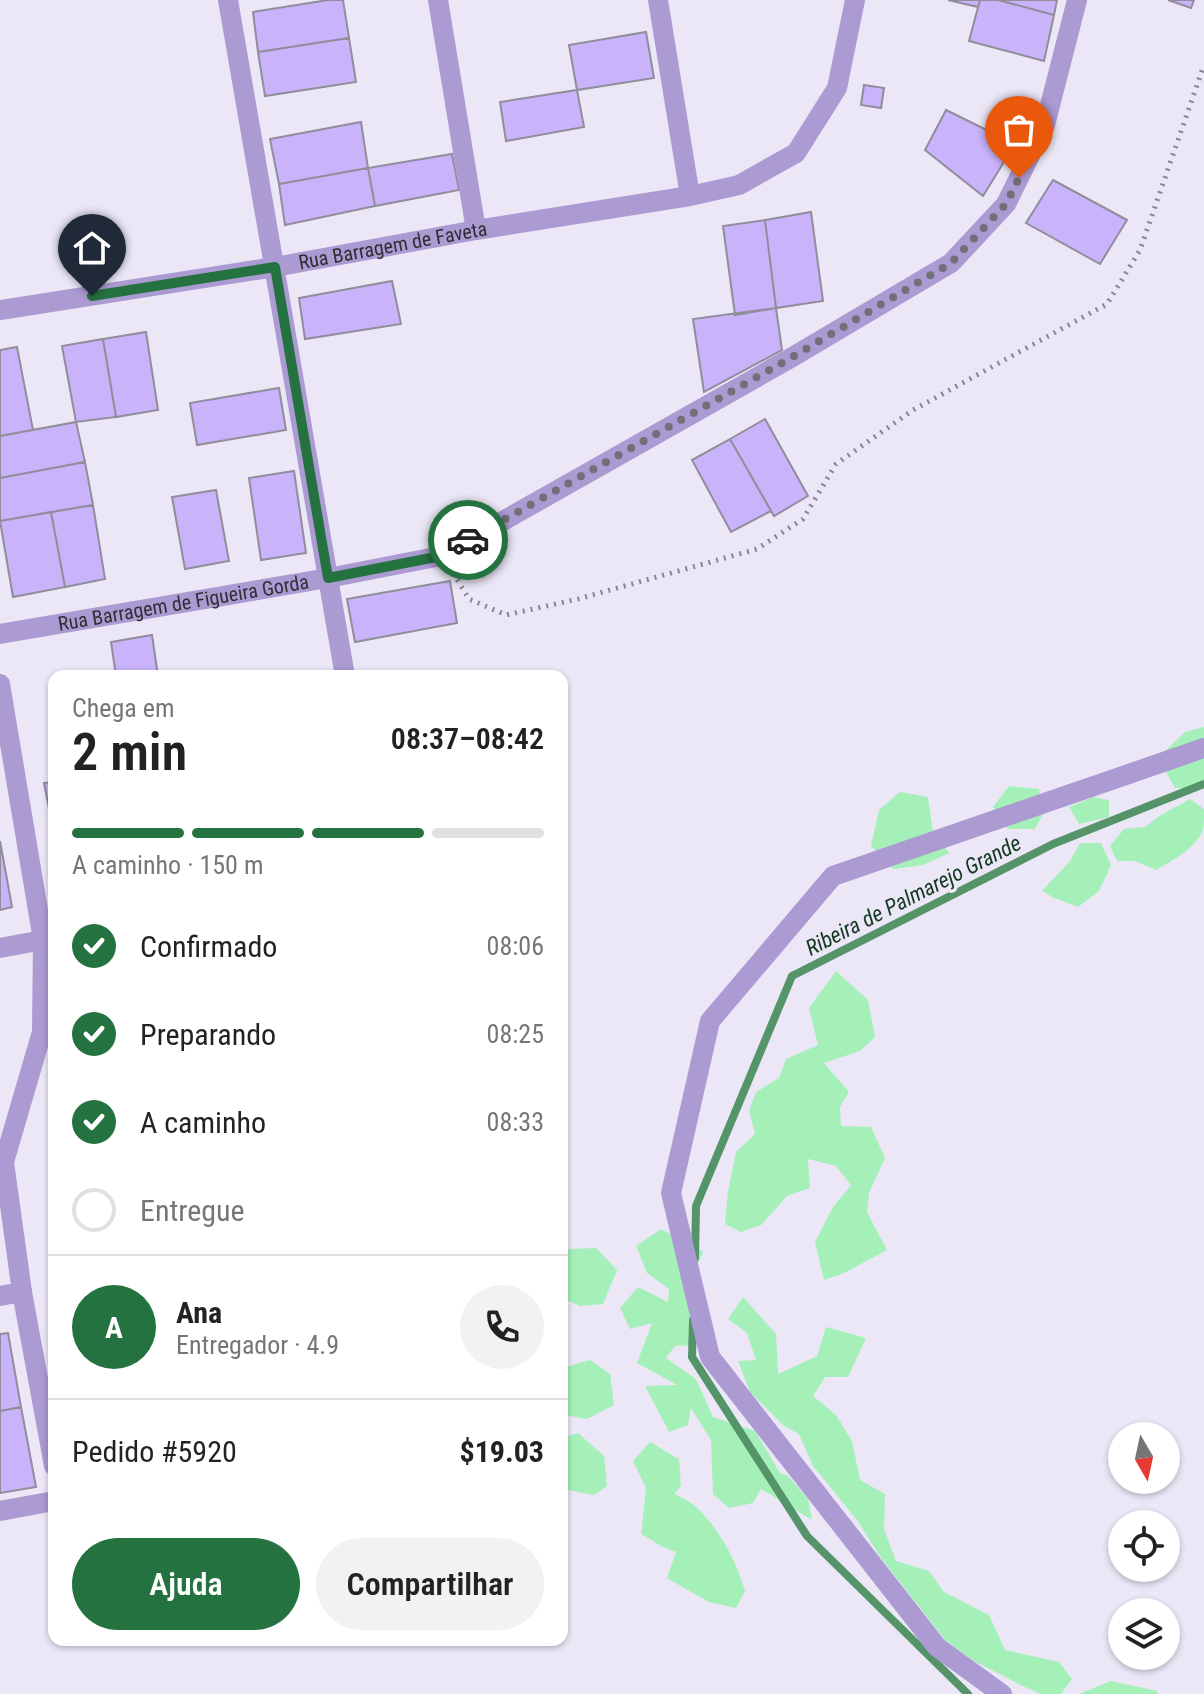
<!DOCTYPE html>
<html lang="pt">
<head>
<meta charset="utf-8">
<style>
	:root { --surface:#fff; --page:#f2f2f2; --text:#222; --muted:#767676; --line:#e0e0e0; --accent:#257241 }
	body { margin:0; font-family:"Roboto Condensed",sans-serif; background:var(--page); color:var(--text); height:100vh; display:flex; flex-direction:column; font-size:30px; white-space:nowrap }
	* { box-sizing:border-box; margin:0 }
	p { font-size:26px; color:var(--muted) }
	.icon { flex:none; width:44px; height:44px; fill:none; stroke:currentColor; stroke-width:2; stroke-linecap:round; stroke-linejoin:round }
	.map { position:relative; flex:1; overflow:hidden }
	.drawer { position:absolute; left:48px; top:670px; width:520px; height:976px; display:flex; flex-direction:column; background:var(--surface); border-radius:16px; box-shadow:0 2px 6px #0004 }
	.drawer>* { flex:none }
	.needle { width:52px; rotate:171deg }
	.controls { position:absolute; left:1108px; top:1422px; display:grid; gap:16px }
	.controls a { display:grid; place-items:center; width:72px; height:72px; border-radius:50%; background:var(--surface); box-shadow:0 2px 6px #0004; font-size:40px }
	.pin { position:absolute; display:grid; place-items:center; width:68px; height:68px; color:#fff; margin:-82px -34px; border-radius:50% 50% 50% 0; rotate:-45deg; box-shadow:0 0 8px #0007 }
	.pin .icon { rotate:45deg }
	.courier { position:absolute; display:grid; place-items:center; width:80px; height:80px; margin:-40px; border:6px solid #257241; border-radius:50%; background:#fff; color:#222; box-shadow:0 2px 10px #0007 }
	.summary em { font-style:normal; font-weight:600 }
	.summary div { display:flex; flex-direction:column-reverse }
	.summary { display:flex; align-items:center; justify-content:space-between; height:136px; padding:0 24px }
	h1 { font-size:52px; font-weight:600; line-height:60px }
	.bar { display:grid; grid-template-columns:repeat(4,1fr); gap:12px 8px; align-content:center; height:96px; padding:0 24px }
	.bar i { height:10px; border-radius:6px; background:var(--line) }
	.bar .current { background:var(--accent) }
	.bar p { grid-column:span 4 }
	.line { display:flex; align-items:center; gap:20px; padding:0 24px; border-top:2px solid var(--line) }
	.line div { flex:1 }
	.round { display:grid; place-items:center; flex:none; width:84px; height:84px; border-radius:42px; background:var(--page) }
	ol { padding:0 24px; list-style:none }
	li { display:flex; align-items:center; gap:24px; height:88px }
	li p { margin-inline-start:auto }
	li .icon { padding:8px; border-radius:50%; background:var(--accent); color:#fff; stroke-width:4 }
	li:last-child { color:var(--muted) }
	li i { width:44px; height:44px; border:4px solid var(--line); border-radius:50% }
	.button { display:flex; gap:16px; margin-top:auto; padding:16px 24px }
	.button a { flex:1; height:92px; border-radius:48px; background:var(--accent); color:#fff; font-size:32px; font-weight:600; line-height:92px; text-align:center }
	.button a+a { background:var(--page); color:var(--text) }
	.map>svg:first-child { display:block }
	.green { fill:#a5f0b9 }
	.lines { fill:none; stroke-linecap:round; stroke-linejoin:round }
	.stream { stroke:#559469; stroke-width:8 }
	.building { fill:#c9b3fa; stroke:#918d9b; stroke-width:2 }
	.path { stroke:#88868f; stroke-width:5; stroke-dasharray:2 6; stroke-linecap:butt }
	.minor { stroke:#ac9ad3; stroke-width:20 }
	.done { stroke:#716f78; stroke-width:8; stroke-dasharray:0 14.4 }
	.route { stroke:#257241; stroke-width:10 }
	.labels { text-anchor:middle; stroke-width:7; stroke-linejoin:round; paint-order:stroke }
	.street-label { font-size:20px; fill:#302f34; stroke:#ebe7f6 }
	.water-label { font-size:22px; font-style:italic; fill:#133920; stroke:#ebe7f6 }
</style>
</head>
<body>
<div class="map">
<svg width="1204" height="1694" viewBox="0 0 1204 1694">
	<rect width="100%" height="100%" fill="#ebe7f6"/>
	<path class="green" d="M1204,727v62l-29,-1 -17,-30 27,-26z
		M1009,786l30,3 5,23 -9,17h-27l-15,-22z
		M900,792l28,5 5,35 16,21 -26,12 -30,4 -22,-23 8,-36z
		M1093,797l16,3v17l-30,7 -10,-17z
		M1190,799l14,10c0,7 0,15 -1,21 -8,19 -30,30 -47,40l-21,-9h-18l-7,-15 14,-17 21,-2 16,-12z
		M1080,843h21l10,22 -12,26 -21,16 -24,-9 -12,-7 28,-30z
		M836,971l32,29 7,37 -15,14 -36,12 25,29 -9,15 1,19 30,1 14,31 -16,35 -2,19 20,38 -43,23 -20,7 -9,-38 18,-35 18,-22 -15,-19 -28,-7 2,29 -23,8 -26,29 -20,7 -16,-8 3,-33 8,-39 19,-18 -6,-23 7,-19 23,-14 7,-19 32,-14 -9,-37z
		M661,1229l42,23 -18,41 13,52 -23,1 -9,12 30,21 17,38 42,14 25,42 8,3 20,23 4,21 -51,-31 -8,14 -24,5 -16,-14 -2,-54 -20,-32 -3,17 -19,7 -24,-46 32,-1 -40,-22 15,-40 -22,6 -10,-21 18,-21 30,15 1,-13 -22,-16 -11,-27z
		M596,1248l21,22 -14,34 -23,2 -18,-8v-43l7,-6z
		M743,1297l33,37 2,40 39,-18 9,-29 40,11 -18,39h-23l-12,19 23,19 16,26 8,39 25,14 -1,35 12,32 33,10 15,21 45,23 16,35 54,12 13,17 -11,15h-21l-19,-9 -47,-24 -29,-21 -64,-82 -24,-38 -44,-54 -14,-32 -15,-8 -34,-34 -12,-31 18,-1 -9,-27 -19,-14z
		M590,1360l20,14 4,31 -27,14 -23,-4 -2,-2v-45z
		M578,1433l26,23 3,30 -13,9 -32,-6v-51z
		M650,1442l29,17 2,26 -6,9c7,4 16,8 22,14 24,23 39,53 48,83l-9,17 -27,-6 -42,-24 9,-26 -13,-5 -22,-13 5,-46 -13,-27z
		M1111,1681l46,10 1,3h-79z"/>
	<g class="lines">
		<path class="stream" d="M695,1258l1,-52 96,-230 261,-132 151,-60
			M693,1320l-1,37 115,179 161,158"/>
	</g>
	<path class="building" d="M328,0h15l6,38 -91,14 -5,-40z
		M948,0h32l-2,7z
		M980,0h18l56,15 -10,46 -75,-20z
		M998,0h59l-3,15z
		M1168,0h26l-3,8z
		M646,32l8,46 -77,12 -8,-45z
		M349,38l7,44 -91,14 -7,-44z
		M864,85l20,3 -3,20 -20,-3z
		M577,90l7,37 -78,14 -6,-39z
		M946,110l69,34 -32,52 -58,-46z
		M361,122l7,46 -89,16 -9,-45z
		M452,154l7,36 -84,16 -7,-38z
		M368,168l7,38 -90,19 -6,-41z
		M1053,180l74,40 -27,44 -74,-41z
		M811,212l12,89 -47,7 -11,-88z
		M765,220l11,88 -41,7 -12,-89z
		M392,281l9,43 -96,15 -6,-41z
		M776,308l6,42 -78,42 -11,-73z
		M146,332l12,78 -42,7 -13,-78z
		M103,339l13,78 -40,5 -14,-76z
		M17,347l16,83 -33,6v-86z
		M279,388l7,42 -89,15 -7,-42z
		M765,419l43,77 -34,20 -44,-77z
		M76,422l9,40 -85,16v-42z
		M730,439l41,72 -40,21 -39,-72z
		M85,462l8,43 -93,16v-43z
		M294,471l12,82 -45,7 -12,-82z
		M216,490l13,71 -44,8 -13,-72z
		M93,505l12,74 -40,8 -14,-75z
		M51,512l14,75 -52,10 -13,-76z
		M450,581l7,42 -102,19 -8,-43z
		M152,635l6,41h-42l-5,-34z
		M54,782v37h-3l-7,-36z
		M0,841l12,66 -12,3z
		M8,1333l13,74 -21,4v-77z
		M21,1407l15,80 -36,6v-82z"/>
	<g class="lines">
		<path class="path" d="M453,573l16,26 37,16 72,-16 179,-50 46,-30 33,-55 77,-54 194,-106 33,-54 64,-185"/>
		<g class="minor">
			<path d="M228,0l117,676"/>
			<path d="M438,0l38,230"/>
			<path d="M658,0l32,196"/>
			<path id="s1" d="M0,310l275,-43 201,-37 214,-34 49,-11 57,-32 41,-65 18,-88"/>
			<path id="s2" d="M0,634l328,-56 113,-22 348,-197 162,-96 55,-59 39,-79 32,-125"/>
			<path d="M0,684l43,256 -1,92 -38,130 18,130 32,174"/>
			<path d="M0,948l54,-10"/>
			<path d="M0,1296l22,-4"/>
			<path d="M0,1511l54,-10"/>
			<path d="M1002,1694l-65,-47 -227,-290 -39,-164 39,-172 123,-145 371,-128"/>
		</g>
	</g>
	<g class="lines">
		<path class="done" d="M468,540l321,-181 162,-96 55,-59 13,-26"/>
		<path class="route" d="M92,296l183,-29 53,311 113,-22 27,-16"/>
	</g>
	<g class="labels">
		<g class="street-label">
			<text dy="7" stroke="none"><textPath href="#s1" startOffset="398">Rua Barragem de Faveta</textPath></text>
			<text dy="7" stroke="none"><textPath href="#s2" startOffset="186">Rua Barragem de Figueira Gorda</textPath></text>
		</g>
		<g class="water-label">
			<text transform="translate(913 895) rotate(-27)" y="8">Ribeira de Palmarejo Grande</text>
		</g>
	</g>
</svg>
<div class="controls">
<a><svg class="needle" viewBox="-14 -14 28 28"><path d="M0-13l5 13h-10z" fill="#e53935"/><path d="M0 13l5-13h-10z" fill="#767676"/></svg></a>
<a><svg class="icon" aria-label="locate" viewBox="0 0 24 24"><circle cx="12" cy="12" r="6"/><path d="M12 2v4M12 18v4M2 12h4M18 12h4"/></svg></a>
<a><svg class="icon" aria-label="layers" viewBox="0 0 24 24"><path d="M12 4l9 5-9 5-9-5zM3 14l9 5 9-5"/></svg></a>
</div>
<div class="pin" style="left:1019px;top:178px;background:#ea580c"><svg class="icon" aria-label="bag" viewBox="0 0 24 24"><path d="M5 8h14l-1 12H6zM9 8a3 3 0 0 1 6 0"/></svg></div>
<div class="pin" style="left:92px;top:296px;background:#1f2937"><svg class="icon" aria-label="home" viewBox="0 0 24 24"><path d="M3 11l9-7 9 7M6 9v11h12V9"/></svg></div>
<div class="courier" style="left:468px;top:540px"><svg class="icon" aria-label="car" viewBox="0 0 24 24"><path d="M5 17H2v-5l4-1 3-4h7l3 4 3 1v5h-3M9 17h6M6 11h13"/><circle cx="7" cy="17" r="2"/><circle cx="17" cy="17" r="2"/></svg></div>
<section class="drawer">
<div class="summary"><div><h1>2 min</h1><p>Chega em</p></div><em>08:37–08:42</em></div>
<div class="bar"><i class="current"></i><i class="current"></i><i class="current"></i><i></i><p>A caminho · 150 m</p></div>
<ol>
<li><svg class="icon" aria-label="check" viewBox="0 0 24 24"><path d="M5 12l5 5 9-10"/></svg>Confirmado<p>08:06</p></li>
<li><svg class="icon" aria-label="check" viewBox="0 0 24 24"><path d="M5 12l5 5 9-10"/></svg>Preparando<p>08:25</p></li>
<li><svg class="icon" aria-label="check" viewBox="0 0 24 24"><path d="M5 12l5 5 9-10"/></svg>A caminho<p>08:33</p></li>
<li><i></i>Entregue</li>
</ol>
<div class="line" style="height:144px"><b class="round" style="background:var(--accent);color:#fff">A</b><div><b>Ana</b><p>Entregador · 4.9</p></div><a class="round"><svg class="icon" aria-label="phone" viewBox="0 0 24 24"><path d="M5 4h4l2 5-3 2q2 4 5 5l2-3 5 2v4C11 20 4 13 5 4z"/></svg></a></div>
<div class="line" style="height:104px"><div>Pedido #5920</div><b>$19.03</b></div>
<div class="button"><a>Ajuda</a><a>Compartilhar</a></div>
</section>
</div>
</body>
</html>
